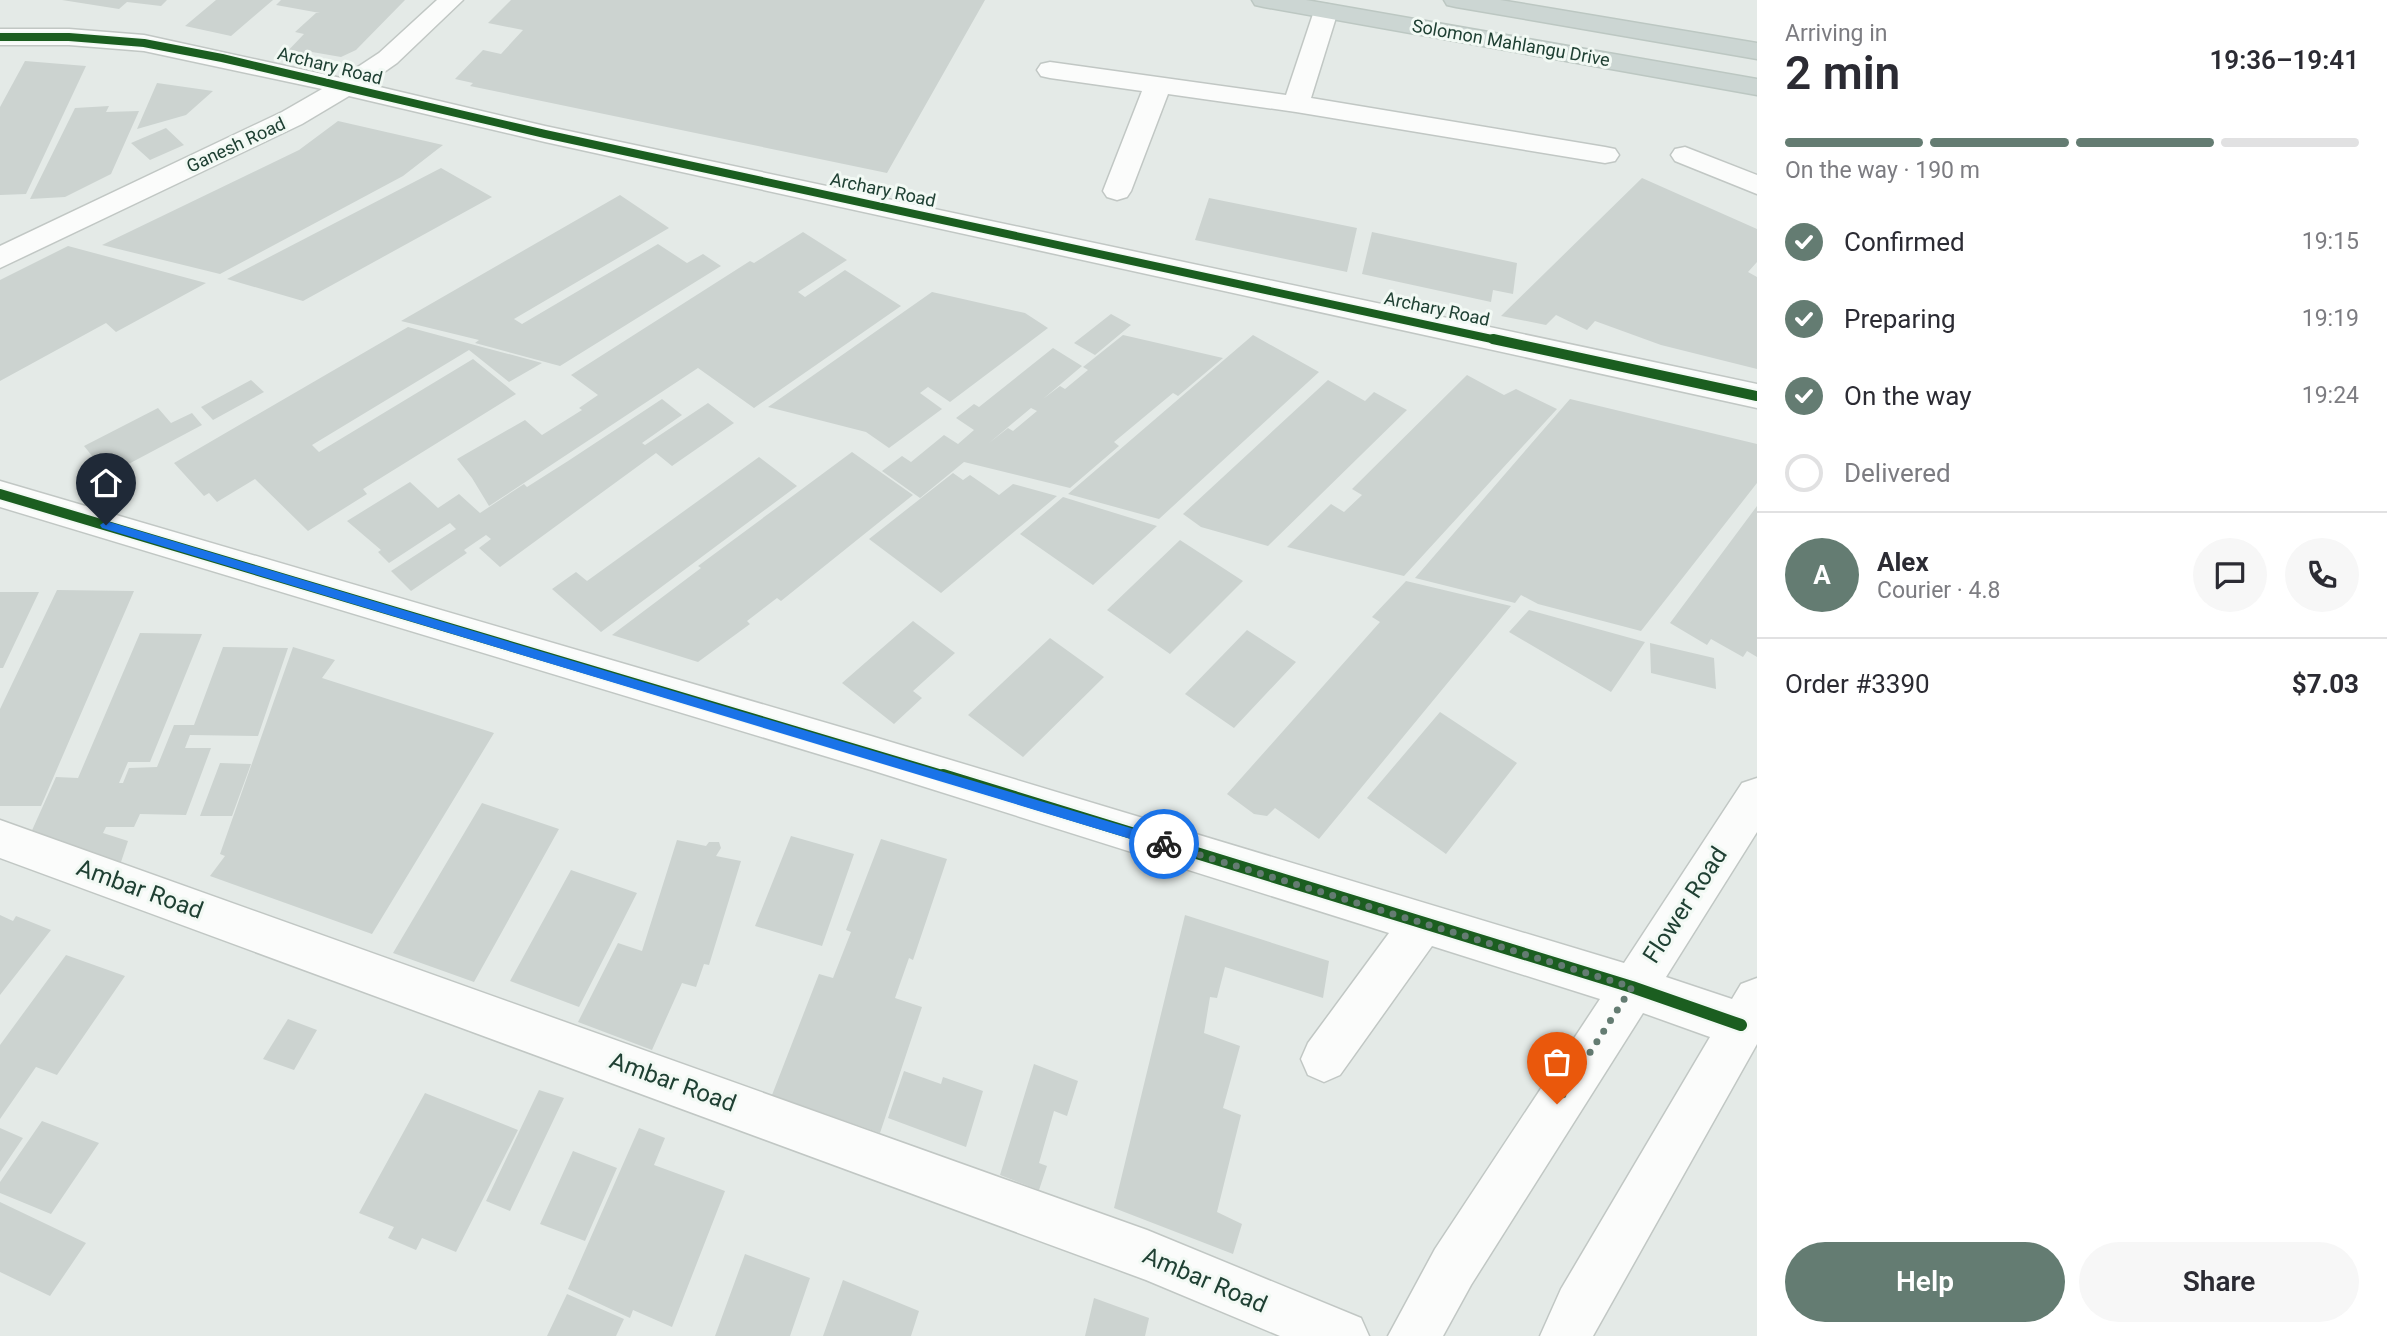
<!DOCTYPE html>
<html lang="en">
<head>
<meta charset="utf-8">
<style>
	:root { --surface:#fff; --page:#f7f7f7; --text:#2b2b33; --muted:#7c7c81; --line:#e1e1e2; --accent:#647c72 }
	body { margin:0; font-family:Roboto,sans-serif; background:var(--page); color:var(--text); height:100vh; display:flex; flex-direction:column; font-size:26px; white-space:nowrap }
	* { box-sizing:border-box; margin:0 }
	p { font-size:23px; color:var(--muted) }
	.icon { flex:none; width:38px; height:38px; fill:none; stroke:currentColor; stroke-width:2; stroke-linecap:round; stroke-linejoin:round }
	.map { position:relative; flex:1; overflow:hidden }
	.panel { display:flex; flex-direction:column; background:var(--surface); width:630px }
	.panel>* { flex:none }
	.pin { position:absolute; display:grid; place-items:center; width:60px; height:60px; color:#fff; margin:-72px -30px; border-radius:50% 50% 50% 0; rotate:-45deg; box-shadow:0 0 7px #0007 }
	.pin .icon { rotate:45deg }
	.courier { position:absolute; display:grid; place-items:center; width:70px; height:70px; margin:-35px; border:5px solid #1a73e8; border-radius:50%; background:#fff; color:#222; box-shadow:0 2px 9px #0007 }
	.summary em { font-style:normal; font-weight:600 }
	.summary div { display:flex; flex-direction:column-reverse }
	.summary { display:flex; align-items:center; justify-content:space-between; height:119px; padding:0 28px }
	h1 { font-size:46px; font-weight:600; line-height:52px }
	.bar { display:grid; grid-template-columns:repeat(4,1fr); gap:10px 7px; align-content:center; height:84px; padding:0 28px }
	.bar i { height:9px; border-radius:5px; background:var(--line) }
	.bar .current { background:var(--accent) }
	.bar p { grid-column:span 4 }
	.line { display:flex; align-items:center; gap:18px; padding:0 28px; border-top:2px solid var(--line) }
	.line div { flex:1 }
	.round { display:grid; place-items:center; flex:none; width:74px; height:74px; border-radius:37px; background:var(--page) }
	ol { padding:0 28px; list-style:none }
	li { display:flex; align-items:center; gap:21px; height:77px }
	li p { margin-inline-start:auto }
	li .icon { padding:7px; border-radius:50%; background:var(--accent); color:#fff; stroke-width:4 }
	li:last-child { color:var(--muted) }
	li i { width:38px; height:38px; border:4px solid var(--line); border-radius:50% }
	.primary-button { display:flex; gap:14px; margin-top:auto; padding:14px 28px }
	.primary-button a { flex:1; height:80px; border-radius:42px; background:var(--accent); color:#fff; font-size:28px; font-weight:600; line-height:80px; text-align:center }
	.primary-button a+a { background:var(--page); color:var(--text) }
	main { display:flex; flex:1; min-height:0 }
	.map>svg:first-child { display:block }
	.building { fill:#ccd3d0; fill-rule:evenodd }
	.lines { fill:none; stroke-linecap:round; stroke-linejoin:round }
	.minor-casing { stroke:#c1c7c4; stroke-width:3 }
	.major-casing { stroke:#bcc7c2; stroke-width:3 }
	.minor { fill:#fbfcfb; fill-rule:evenodd }
	.major { fill:#ccd6d3; fill-rule:evenodd }
	.cycleway-far2-casing { stroke:#f2f9f4; stroke-width:11 }
	.cycleway-far1-casing { stroke:#f2f9f4; stroke-width:14 }
	.cycleway-casing { stroke:#f2f9f4; stroke-width:17 }
	.cycleway-far2 { stroke:#1b5e20; stroke-width:8 }
	.cycleway-far1 { stroke:#1b5e20; stroke-width:10 }
	.cycleway { stroke:#1b5e20; stroke-width:12 }
	.route { fill:#1a73e8 }
	.done { stroke:#647c72; stroke-width:7; stroke-dasharray:0 12.6 }
	.labels { text-anchor:middle; stroke-width:6; stroke-linejoin:round; paint-order:stroke }
	.far-street-label { font-size:18px; fill:#1f4033; stroke:#f2f9f4 }
	.near-street-label { font-size:24px; fill:#1f4033; stroke:#f2f9f4 }
</style>
</head>
<body>
<main>
<div class="map">
<svg width="1757" height="1336" viewBox="0 0 1757 1336">
	<rect width="100%" height="100%" fill="#e4eae7"/>
	<path class="building" d="M62,0h105l-6,6 -34,-4 -8,7z
		M216,0h57l-42,36 -46,-10z
		M281,0h124l-49,50 -15,7 -29,-5 -10,10 -20,-5 22,-23 -9,-2 21,-19h4l-44,-8z
		M511,0h474l-98,173 -417,-87 3,-3 -18,-4 28,-29 18,4 22,-24 -35,-7z
		M25,61l61,5 -60,128 -26,1v-88z
		M157,83l56,8 -27,24 -49,14z
		M109,106l-3,6 33,-1 -28,63 -46,23 -35,2 45,-91z
		M338,121l105,24 -40,31 -183,98 -118,-29 197,-95z
		M166,128l18,17 -34,15 -19,-17z
		M441,168l51,29 -189,104 -76,-22z
		M1642,178l115,51v33l-9,10 9,5v92l-96,-24 -66,-24 -8,9 -31,-15 -10,10 -45,-9z
		M620,195l49,33 -155,91 8,5 136,-80 29,19 16,-9 18,12 -161,100 -85,-23 4,-3 -78,-19z
		M1209,198l148,30 -10,44 -152,-32z
		M803,232l44,28 -49,32 7,5 40,-27 56,36 -147,102 -56,-40 -209,138 -17,-28 -15,-19 68,-39 17,15 40,-25 -3,-2 19,-13 -27,-20 179,-114 4,2z
		M1372,232l145,31 -4,31 -20,-4 -2,12 -129,-28z
		M68,246l138,37 -90,49 -10,-9 -106,58v-101z
		M932,292l93,21 23,15 -98,74 -22,-15 -8,6 22,16 -53,39 -23,-16 -98,-25z
		M1111,314l20,11 -36,30 -21,-12z
		M408,327l134,36 -33,19 -40,-32 -157,95 7,7 154,-93 43,35 -153,95 4,5 -59,37 -53,-52 -38,23 -8,-9 -5,3 -30,-33z
		M1123,335l100,23 -45,38 -5,-3 -59,49 5,4 -49,42 -106,-26 -44,36 -38,-27 20,-15 9,6 33,-27 14,9 16,-14 -18,-12 18,-14 5,3 74,-59 29,18 -39,33 17,-13 5,3 23,-19 -5,-3zM1031,408l6,3 -24,20 -5,-3 -19,15z
		M1253,335l66,37 -160,147 -91,-25z
		M1467,375l37,20 12,-6 41,20 -153,167 -117,-29 44,-43 13,8 18,-17 -10,-6z
		M251,380l13,12 -51,28 -12,-13z
		M1328,380l37,21 9,-9 33,18 -139,136 -67,-19 -18,-13z
		M662,399l20,16 -40,28 3,2 63,-42 26,20 -62,43 -16,-13 -156,114 -21,-19 12,-9 -5,-4 -22,15 3,3 -56,38 -20,-20 65,-42 -6,-6 -61,40 -11,-11 3,-2 -34,-29 63,-39 28,26 21,-14 21,19 44,-29 3,3 41,-26z
		M1570,399l187,45v39l-116,148 -103,-27 -17,-9 -6,8 -100,-25z
		M158,408l13,15 21,-10 10,12 -98,52 -11,-13 4,-2 -13,-16z
		M852,452l61,43 -132,106 -4,-3 -30,23 3,3 -52,38 -86,-27 89,-67 -3,-2z
		M759,457l38,29 -196,146 -49,-43 24,-17 11,9z
		M953,473l10,7 7,-5 29,20 14,-11 44,12 -116,97 -72,-54z
		M1063,497l94,29 -64,59 -73,-51z
		M1757,506v151l-10,-6 -4,6 -32,-18 -4,6 -37,-22z
		M1180,540l63,41 -73,73 -63,-44z
		M1406,581l105,25 -192,233 -44,-31 -8,8 -13,-2 -27,-20 153,-172 -8,-5z
		M57,590l77,1 -93,215h-41v-97z
		M0,592h39l-36,76h-3z
		M1529,610l116,32 -34,50 -102,-60z
		M913,621l42,32 -42,38 9,7 -28,26 -52,-41z
		M1247,630l49,32 -62,66 -49,-34z
		M140,633l62,1 -52,128h-22l-9,21h4l6,-15 28,-1 17,-42h20l29,-78 65,1 -30,88 -68,-1 -5,13h26l-25,67 -46,-1 -6,13h-28l-3,6 25,8 -7,21 -92,-25 27,-60 22,1z
		M1050,638l54,39 -81,80 -55,-42z
		M1650,643l64,15 2,31 -65,-16z
		M293,647l42,13 -13,18 172,55 -122,201 -162,-58 15,-20 -5,-2z
		M1440,712l77,51 -71,91 -79,-56z
		M220,763l31,1 -19,52h-32z
		M482,803l77,26 -85,153 -81,-29z
		M791,836l63,18 -32,92 -67,-20z
		M881,839l66,20 -34,101 -4,-2 -14,40 27,9 -42,126 -108,-38 47,-121 14,4 18,-46 -5,-2z
		M677,840l29,6 3,-4h10l2,6 -5,8 25,5 -32,104 -5,-1 -8,23 -14,-4 -30,67 -74,-28 40,-79 24,8z
		M571,870l66,23 -58,114 -69,-26z
		M0,915l13,6 3,-5 35,14 -51,65z
		M1185,915l144,46 -6,37 -98,-31 -8,31 -7,-1 -6,36 36,13 -17,62 18,7 -24,97 25,12 -9,30 -119,-46z
		M66,955l59,21 -68,99 -21,-8 -36,52v-74z
		M288,1019l29,11 -23,40 -31,-11z
		M1034,1064l44,17 -11,35 -13,-5 -15,52 8,3 -8,24 -39,-15z
		M904,1071l37,13 2,-7 40,14 -17,56 -78,-29z
		M539,1090l25,8 -54,113 -24,-10z
		M425,1093l93,37 -62,122 -34,-14 -6,12 -28,-12 6,-11 -35,-14z
		M42,1121l57,22 -48,71 -51,-21v-11z
		M0,1128l23,10 -23,34z
		M639,1128l26,10 -11,27 71,26 -53,136 -39,-17 -3,8 -62,-29z
		M573,1151l44,17 -32,73 -45,-17z
		M0,1202l86,41 -36,53 -50,-24z
		M745,1254l65,24 -20,58h-75z
		M843,1280l76,31 -8,25h-88z
		M567,1294l57,25 -8,17h-69z
		M1094,1298l55,20 -4,18h-60z"/>
	<g class="lines">
		<g class="minor-casing">
			<path id="minor" d="M437,0h26l-66,63 -30,21 178,42 1212,258v24l-1212,-266 -196,-46 -47,28 -302,144v-22l282,-134 40,-23 -178,-38 -75,-6h-69v-16h69l75,6 197,43 38,-25z
				M1326,4l9,2 3,5 -27,87 294,49 10,2 4,6 -4,6 -10,2 -309,-51 -128,-18 -37,97 -4,6 -10,3 -10,-3 -4,-6 39,-100 -92,-13 -9,-2 -4,-6 4,-6 9,-2 236,33 28,-84 3,-5z
				M1685,147l72,28v19l-82,-33 -4,-6 4,-6z
				M0,481l871,255 753,227 118,-180 15,-5v54l-91,145 66,22 9,-15 16,-6v66l-164,292h-53l21,-47 149,-252 -67,-24 -172,272 -28,51h-55l47,-87 165,-250 -168,-53 -92,129 -16,7 -16,-7 -7,-16 7,-16 81,-110 -518,-163 -871,-263z
				M0,820l1147,410 214,88 8,18h-89l-134,-56 -1146,-422z"/>
		</g>
		<g class="major-casing">
			<path id="major" d="M1252,0h54l451,79v16l-493,-88 -9,-2z
				M1444,0h56l257,43v16l-301,-52 -9,-2z"/>
		</g>
		<use href="#minor" class="minor"/>
		<use href="#major" class="major"/>
		<g class="cycleway-far2-casing">
			<path id="cycleway-far2" d="M0,37h69l75,6 78,15 323,76 956,207"/>
		</g>
		<g class="cycleway-far1-casing">
			<path id="cycleway-far1" d="M1493,339l264,57
				M0,494l949,283"/>
		</g>
		<g class="cycleway-casing">
			<path id="cycleway" d="M943,775l689,212 109,38"/>
		</g>
		<use href="#cycleway-far2" class="cycleway-far2"/>
		<use href="#cycleway-far1" class="cycleway-far1"/>
		<use href="#cycleway" class="cycleway"/>
	</g>
	<path class="route" d="M106,521l1058,317 7,6 -7,5 -1062,-321 -2,-3z"/>
	<g class="lines">
		<path class="done" d="M1164,844l468,143 -75,117"/>
	</g>
	<g class="labels">
		<g class="far-street-label">
			<text transform="translate(1511 43) rotate(10)" y="6">Solomon Mahlangu Drive</text>
			<text transform="translate(330 66) rotate(14)" y="6">Archary Road</text>
			<text transform="translate(236 145) rotate(-25)" y="6">Ganesh Road</text>
			<text transform="translate(883 190) rotate(12)" y="6">Archary Road</text>
			<text transform="translate(1437 309) rotate(12)" y="6">Archary Road</text>
		</g>
		<g class="near-street-label">
			<text transform="translate(140 889) rotate(20)" y="8">Ambar Road</text>
			<text transform="translate(1685 905) rotate(-57)" y="8">Flower Road</text>
			<text transform="translate(673 1082) rotate(20)" y="8">Ambar Road</text>
			<text transform="translate(1205 1280) rotate(23)" y="8">Ambar Road</text>
		</g>
	</g>
</svg>
<div class="pin" style="left:1557px;top:1104px;background:#ea580c"><svg class="icon" aria-label="bag" viewBox="0 0 24 24"><path d="M5 8h14l-1 12H6zM9 8a3 3 0 0 1 6 0"/></svg></div>
<div class="pin" style="left:106px;top:525px;background:#1f2937"><svg class="icon" aria-label="home" viewBox="0 0 24 24"><path d="M3 11l9-7 9 7M6 9v11h12V9"/></svg></div>
<div class="courier" style="left:1164px;top:844px"><svg class="icon" aria-label="bike" viewBox="0 0 24 24"><circle cx="6" cy="16" r="4"/><circle cx="18" cy="16" r="4"/><path d="M6 16l4-8h5l3 8M10 8l3 8H6M13 5h3"/></svg></div>
</div>
<section class="panel">
<div class="summary"><div><h1>2 min</h1><p>Arriving in</p></div><em>19:36–19:41</em></div>
<div class="bar"><i class="current"></i><i class="current"></i><i class="current"></i><i></i><p>On the way · 190 m</p></div>
<ol>
<li><svg class="icon" aria-label="check" viewBox="0 0 24 24"><path d="M5 12l5 5 9-10"/></svg>Confirmed<p>19:15</p></li>
<li><svg class="icon" aria-label="check" viewBox="0 0 24 24"><path d="M5 12l5 5 9-10"/></svg>Preparing<p>19:19</p></li>
<li><svg class="icon" aria-label="check" viewBox="0 0 24 24"><path d="M5 12l5 5 9-10"/></svg>On the way<p>19:24</p></li>
<li><i></i>Delivered</li>
</ol>
<div class="line" style="height:126px"><b class="round" style="background:var(--accent);color:#fff">A</b><div><b>Alex</b><p>Courier · 4.8</p></div><a class="round"><svg class="icon" aria-label="chat" viewBox="0 0 24 24"><path d="M4 5h16v11H9l-5 4z"/></svg></a><a class="round"><svg class="icon" aria-label="phone" viewBox="0 0 24 24"><path d="M5 4h4l2 5-3 2q2 4 5 5l2-3 5 2v4C11 20 4 13 5 4z"/></svg></a></div>
<div class="line" style="height:91px"><div>Order #3390</div><b>$7.03</b></div>
<div class="primary-button"><a>Help</a><a>Share</a></div>
</section>
</main>
</body>
</html>
